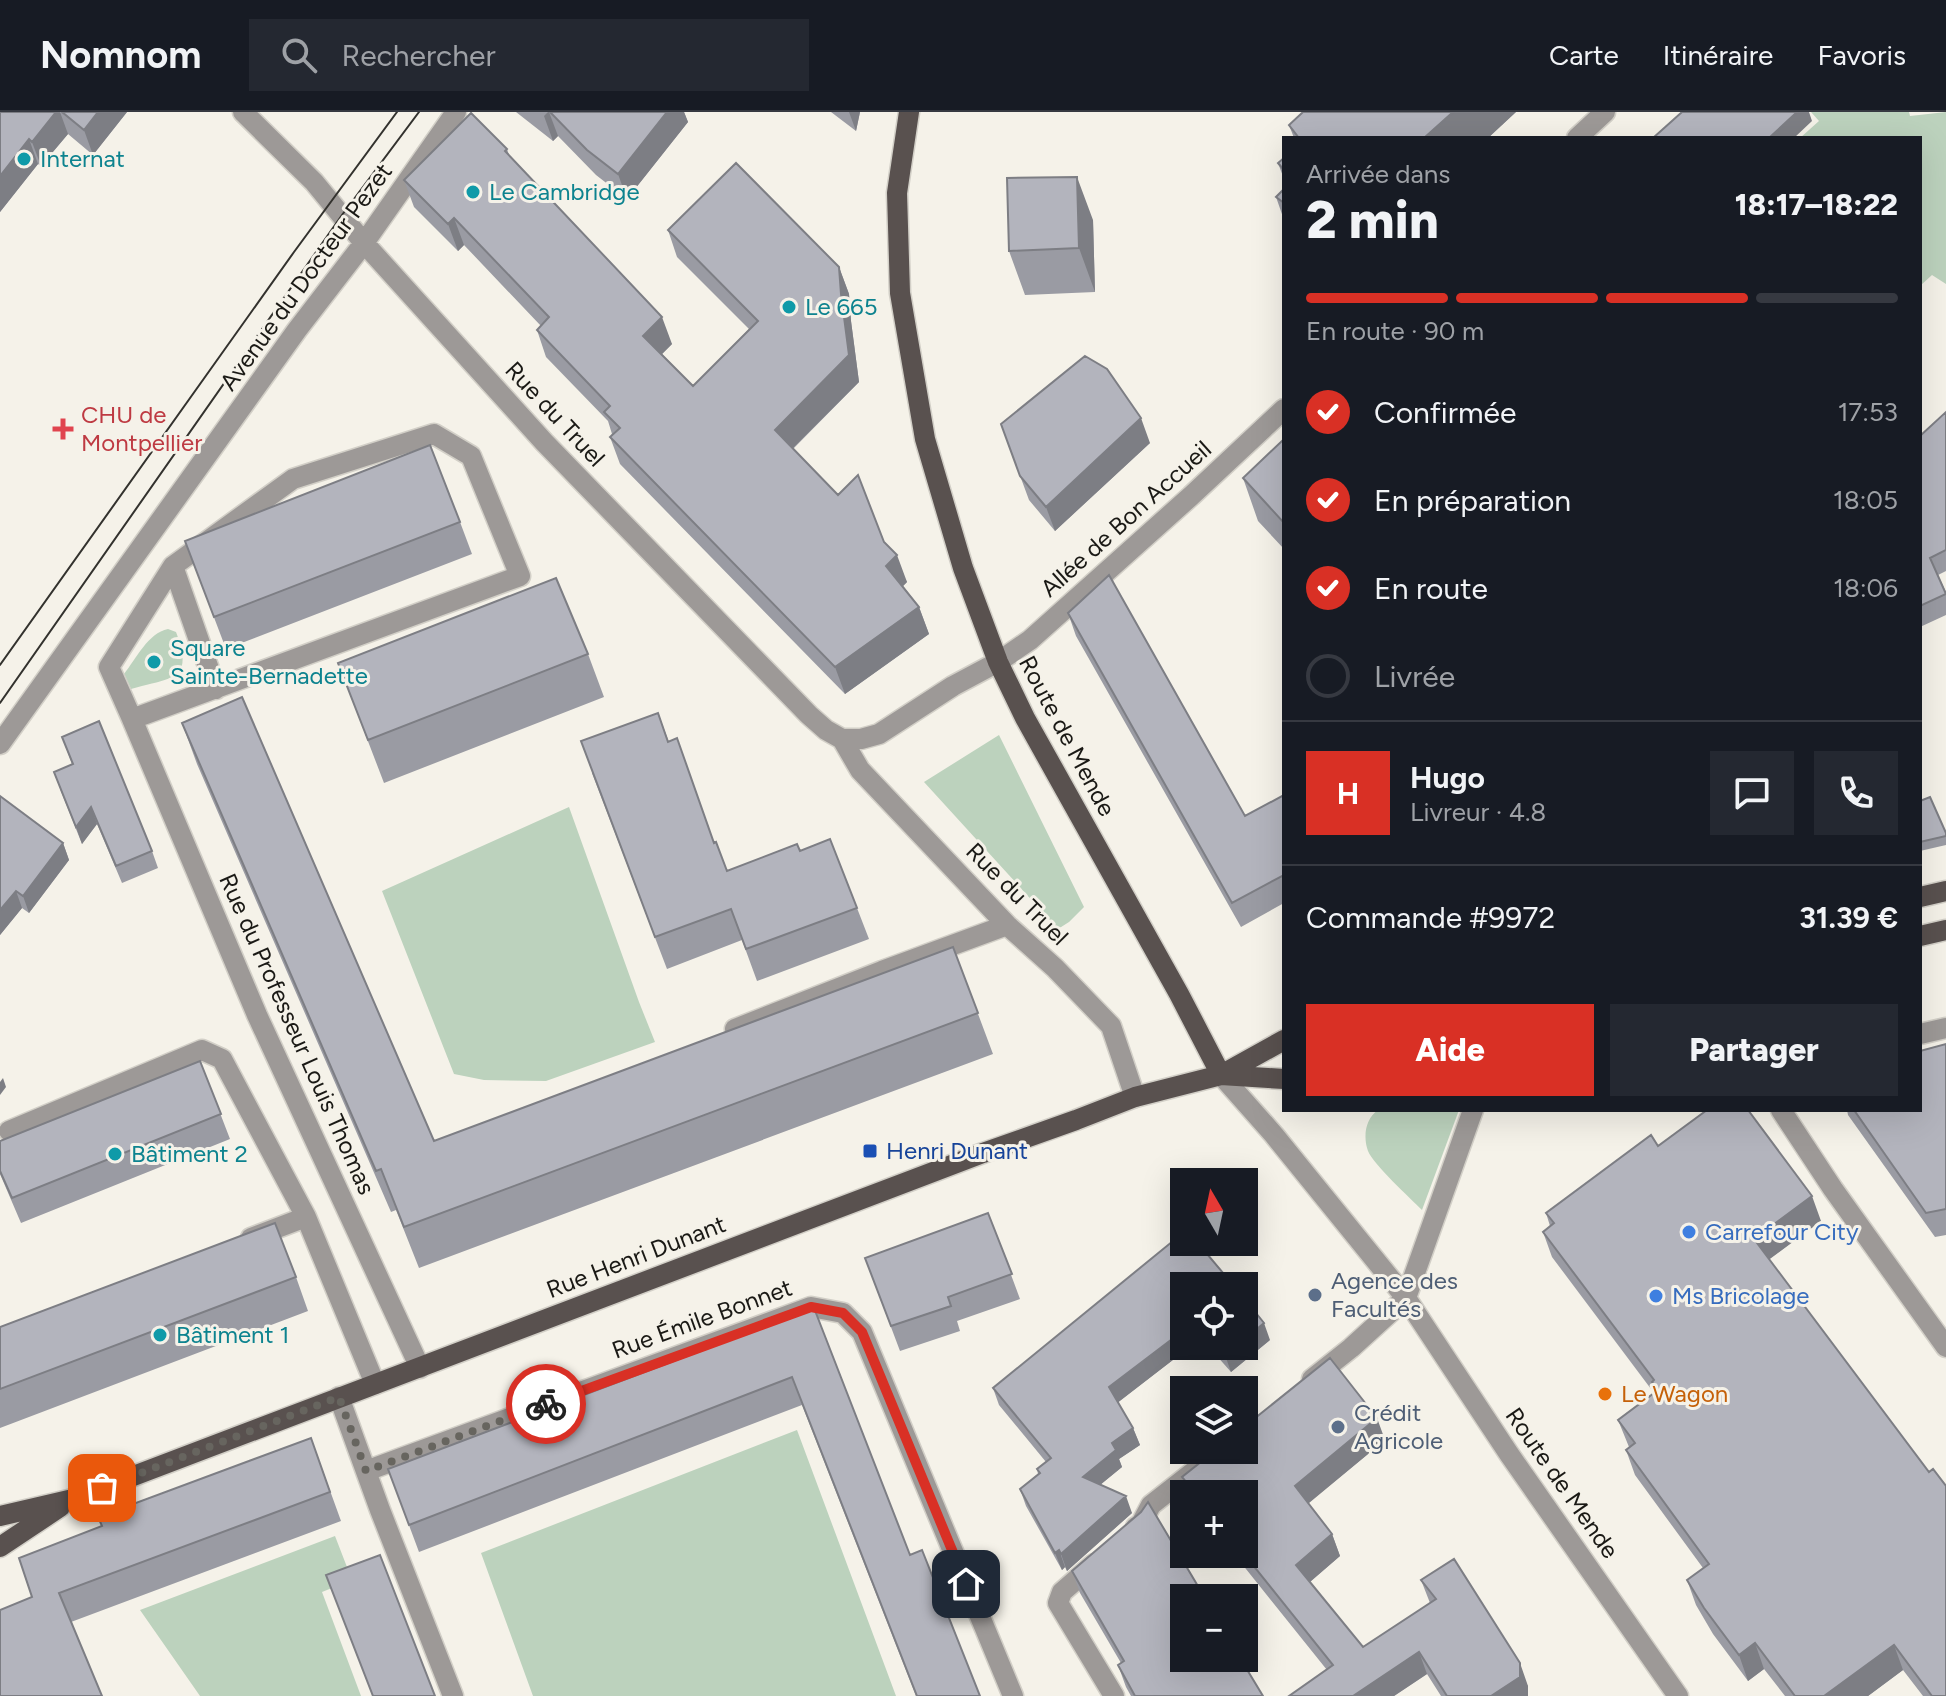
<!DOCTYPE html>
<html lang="fr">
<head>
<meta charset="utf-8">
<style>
	:root { --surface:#171b24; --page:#242831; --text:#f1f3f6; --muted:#9ea1a6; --line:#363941; --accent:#d93025 }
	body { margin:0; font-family:Figtree,sans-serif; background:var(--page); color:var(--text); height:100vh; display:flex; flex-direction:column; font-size:30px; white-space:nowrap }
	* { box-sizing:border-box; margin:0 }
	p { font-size:26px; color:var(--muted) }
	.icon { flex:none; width:44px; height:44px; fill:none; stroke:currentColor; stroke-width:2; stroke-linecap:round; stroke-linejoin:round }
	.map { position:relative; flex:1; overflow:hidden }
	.panel { position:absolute; left:1282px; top:24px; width:640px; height:976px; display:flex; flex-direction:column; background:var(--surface); border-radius:0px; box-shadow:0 8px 32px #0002 }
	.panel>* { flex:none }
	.needle { width:52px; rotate:351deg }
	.fabs { position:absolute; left:1170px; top:1056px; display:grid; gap:16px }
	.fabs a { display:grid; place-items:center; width:88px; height:88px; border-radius:0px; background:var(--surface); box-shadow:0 8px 32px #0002; font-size:40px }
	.pin { position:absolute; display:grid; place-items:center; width:68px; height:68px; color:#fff; margin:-34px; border-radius:16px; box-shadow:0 4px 12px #0006 }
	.courier { position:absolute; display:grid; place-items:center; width:80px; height:80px; margin:-40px; border:6px solid #d93025; border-radius:50%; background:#fff; color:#222; box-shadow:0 2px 10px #0007 }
	.overview em { font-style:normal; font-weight:800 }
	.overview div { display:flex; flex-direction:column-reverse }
	.overview { display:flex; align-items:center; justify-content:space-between; height:136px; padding:0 24px }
	h1 { font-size:52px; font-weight:800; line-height:60px }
	.bar { display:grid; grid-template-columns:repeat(4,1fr); gap:12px 8px; align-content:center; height:96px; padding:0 24px }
	.bar i { height:10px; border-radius:6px; background:var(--line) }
	.bar .current { background:var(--accent) }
	.bar p { grid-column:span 4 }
	.line { display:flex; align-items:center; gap:20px; padding:0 24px; border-top:2px solid var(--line) }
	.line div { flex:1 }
	.round { display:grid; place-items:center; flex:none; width:84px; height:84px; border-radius:0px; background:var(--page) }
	ol { padding:0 24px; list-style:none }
	li { display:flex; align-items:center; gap:24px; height:88px }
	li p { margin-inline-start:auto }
	li .icon { padding:8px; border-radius:50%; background:var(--accent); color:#fff; stroke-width:4 }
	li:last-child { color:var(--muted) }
	li i { width:44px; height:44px; border:4px solid var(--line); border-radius:50% }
	.primary-button { display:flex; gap:16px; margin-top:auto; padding:16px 24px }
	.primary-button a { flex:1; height:92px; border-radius:0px; background:var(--accent); color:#fff; font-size:32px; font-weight:800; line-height:92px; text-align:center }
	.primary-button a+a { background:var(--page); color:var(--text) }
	header { display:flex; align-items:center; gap:48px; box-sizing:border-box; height:112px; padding:0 40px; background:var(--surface); border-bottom:2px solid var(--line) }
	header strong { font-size:38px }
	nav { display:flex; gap:44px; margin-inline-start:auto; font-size:28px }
	.search { width:560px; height:72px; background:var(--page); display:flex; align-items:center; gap:20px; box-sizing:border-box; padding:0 28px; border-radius:0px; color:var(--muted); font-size:30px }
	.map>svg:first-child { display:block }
	.green { fill:#bcd2bd }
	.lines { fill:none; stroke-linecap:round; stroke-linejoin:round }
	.minor-casing { stroke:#d2cfc7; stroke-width:23 }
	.major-casing { stroke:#d2cfc7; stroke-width:23 }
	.minor { stroke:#9d9997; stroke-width:20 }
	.major { stroke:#59514f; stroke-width:20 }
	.tram { stroke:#33322e; stroke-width:2 }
	.wall { fill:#9a9ba3 }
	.shaded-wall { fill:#7d7e84 }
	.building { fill:#b3b4bd; stroke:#7d7e84; stroke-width:2 }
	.done { stroke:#67655f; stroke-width:8; stroke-dasharray:0 14.4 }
	.route { stroke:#d93025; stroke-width:10 }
	.culture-dot { fill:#0f9aa8; stroke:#f5f2e9; stroke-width:3 }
	.health-dot { fill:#e0444e; stroke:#f5f2e9; stroke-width:3 }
	.transit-dot { fill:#1a4fb4; stroke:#f5f2e9; stroke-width:3 }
	.shop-dot { fill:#3f7fe0; stroke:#f5f2e9; stroke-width:3 }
	.service-dot { fill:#5c6f8a; stroke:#f5f2e9; stroke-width:3 }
	.food-dot { fill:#e8710a; stroke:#f5f2e9; stroke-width:3 }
	.labels { text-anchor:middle; stroke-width:6; stroke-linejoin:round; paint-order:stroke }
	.culture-label { font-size:24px; fill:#0d838f; stroke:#f5f2e9; text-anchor:start }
	.street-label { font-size:24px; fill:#1a1915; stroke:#f5f2e9 }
	.health-label { font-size:24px; fill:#be3a42; stroke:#f5f2e9; text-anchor:start }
	.transit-label { font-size:24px; fill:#164399; stroke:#f5f2e9; text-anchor:start }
	.shop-label { font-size:24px; fill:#366cbe; stroke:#f5f2e9; text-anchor:start }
	.service-label { font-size:24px; fill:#4e5e75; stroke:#f5f2e9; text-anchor:start }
	.food-label { font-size:24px; fill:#c56008; stroke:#f5f2e9; text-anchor:start }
</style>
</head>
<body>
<header>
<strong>Nomnom</strong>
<div class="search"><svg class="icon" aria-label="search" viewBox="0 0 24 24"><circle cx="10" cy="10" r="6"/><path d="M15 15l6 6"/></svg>Rechercher</div>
<nav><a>Carte</a><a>Itinéraire</a><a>Favoris</a></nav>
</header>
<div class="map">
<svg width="1946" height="1584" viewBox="0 0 1946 1584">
	<rect width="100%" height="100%" fill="#f5f2e9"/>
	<path class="green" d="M1811,0h98l1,4 36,-4v172l-14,-9 -12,11v-148h-120l19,-17z
		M168,517l8,3c19,50 -5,45 -45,57l-7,-15c12,-15 24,-41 44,-45z
		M999,623l85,172 -15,15 -11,7 -134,-147z
		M569,695l70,195 16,40 -109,39 -62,-1 -30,-6 -72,-183z
		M1378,998h81l-37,100c-12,-12 -49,-46 -54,-59 -5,-14 -3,-32 10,-41z
		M797,1318l99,266h-363l-52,-143z
		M335,1424l17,44 -30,12 39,104h-161l-60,-86z"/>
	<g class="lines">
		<g class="minor-casing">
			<path id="minor" d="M243,0l71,70 50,61 180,199 265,273 17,15 16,9h19l18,-5 74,-48 45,-24 32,-22 161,-144 93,-87
				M1577,26l28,-26
				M434,322l37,22 49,120 -388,143 -23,-52 64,-101 120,-87z
				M173,454l43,123
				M132,607l125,296 163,353
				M842,627l18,31 147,155 48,43 56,58 24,71
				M0,632l297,-414 67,-87 92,-131
				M735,917l147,-58 125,-46
				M1920,922l26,-6
				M1221,963l53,60 132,163 103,156 169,242
				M1781,998l52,79 113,158
				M9,1019l193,-81 20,9 84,158
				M251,1126l55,-21 69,167
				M1312,1267l39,-31 55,-50 67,-188
				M339,1285l41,113 73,186
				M366,1359l445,-164 32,6 19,19 151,364
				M1136,1415l5,-3 10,-19 70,-55
				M1094,1452l-32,28 -4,11 56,93"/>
		</g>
		<g class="major-casing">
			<path id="major" d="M909,0l-12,81 3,100 25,146 38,129 35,94 27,56 154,276 42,81
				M1920,785l26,-6
				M1920,824l26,-6
				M1221,963l63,4
				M0,1404l73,-17 910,-346 93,-33 59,-23 86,-22 63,-35
				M0,1435l60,-40"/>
		</g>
		<use href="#minor" class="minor"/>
		<use href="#major" class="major"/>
		<path class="tram" d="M0,553l294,-413 103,-140
			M0,591l342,-488 77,-103"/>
	</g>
	<path class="wall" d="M0,0h127l-34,43 -25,-21 -27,32 -3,-2 -38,48z
		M516,0h168l4,10 -61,77 -31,-24 -38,-39 -5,5z
		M831,0h29l-4,19z
		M1516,0l-28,26h-194l-5,-13z
		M507,37l2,6 163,189 -10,10 31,32 56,-57 -72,-72 -9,-27 171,37 10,27 2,27 8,61 -66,67 91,93 23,40 -4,4 16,21 10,27 -84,60 -225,-230 -10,-27 2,-3 -4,-13 -62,-64 -9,-27 4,-4 -77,-81 -6,6 -44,-44 -10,-27z
		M1284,46v21l-6,-16z
		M1284,77v31l-8,-23z
		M1093,108l2,72 -70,3 -16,-44z
		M1946,300v159l-8,4 8,17v23l-26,12v-191z
		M1001,312l149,19 -95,88 -26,-31z
		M1284,327v110l-26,-28 -15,-43z
		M460,410l12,32 -246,95 -41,-108z
		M1068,501l177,203 39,-21v108l-43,24 -165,-291z
		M588,542l16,43 -220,86 -46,-120z
		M658,601l11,29 58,129 73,-20 57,57 12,31 -112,42 -15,-41 -75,29 -75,-196z
		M182,611l252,418 519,-194 40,107 -574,214 -23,-58 -5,2 -194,-448z
		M62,625l90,114 6,17 -36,15 -25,-59 -15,20 -22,-55 12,-25z
		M0,684l63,47 6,17 -40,53 -7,-5 -22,27z
		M1920,689l26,32v12l-26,6z
		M1946,932v191l-11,2 -87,-122 -1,-5h73z
		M200,949l30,78 -209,84 -21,-49v-33z
		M1658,1034l163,75 -52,38 177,437h-23l-20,-26 -35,26h-83l-21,-27 -16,12 -35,-47 -17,-29 -9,-25 16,-12 -68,-93 -9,-25 3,-3 -11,-27 36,-27 -102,-136 -9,-25 7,-6 -4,-13z
		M988,1101l32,86 -63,22 3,10 -60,20 -35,-93z
		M296,1165l12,34 -308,117v-101z
		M1184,1174l7,60 -73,56 15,26 7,17 -21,14 3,8 -22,18 32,28 -65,58 -2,-4 -3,3 -36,-64 -6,-17 18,-15 -1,-5 9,-7 -47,-57 -6,-17z
		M814,1196l96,247 70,141h-64l-114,-291 -383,147 -31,-83z
		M1270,1228l-39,32 -23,-26h36z
		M311,1326l30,83 -270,101 -39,-25 70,-71z
		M1385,1328l-77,63 24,31 8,22 -30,26 53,65 67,-44 -9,-23 107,106v10h-87l-14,-22 -33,22h-105l38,-26 -93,-116h10v-60h-56l-6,-17z
		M1072,1459l191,125h-132l-5,-9 -8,-22 3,-2 -41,-70z"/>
	<path class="shaded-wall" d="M56,0h4l8,22 -27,32 -9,-24z
		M98,0h29l-34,43 -9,-25z
		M548,0h1l9,24 -5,5 -9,-25z
		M667,0h17l4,10 -61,77 -9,-25z
		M849,0h11l-4,19z
		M1453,0h63l-28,26h-64z
		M1797,0h12l3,9 -18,17h-25z
		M29,27l9,25 -38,48v-36z
		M1077,65l16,43 2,72 -16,-44z
		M454,106l10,27 -6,6 -10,-27z
		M839,155l10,27 2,27 8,61 -75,75 -9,-27z
		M662,205l10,27 -19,19 -10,-27z
		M1141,306l9,25 -95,88 -9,-24z
		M897,443l10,27 -11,11 -10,-27z
		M919,495l10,27 -84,60 -10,-27z
		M91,695l6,17 -15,20 -6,-17z
		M63,731l6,17 -40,53 -6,-17z
		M16,779l6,17 -22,27v-25z
		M3,966l3,9 -6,8v-13z
		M1812,1084l9,25 -58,43 -9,-25z
		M1264,1211l6,17 -39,32 -6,-17 11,-9h8v-6z
		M1184,1218v16h7l-75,58 -7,-17z
		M1377,1306l8,22 -82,68 -8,-22z
		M1133,1316l7,17 -21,14 3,8 -33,27 -6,-17 29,-34z
		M1126,1384l6,17 -65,58 -6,-17z
		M1332,1422l8,22 -36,31 -8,-22z
		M1059,1438l6,17 -3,3 -7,-17z
		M1755,1531l9,26 -16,12 -9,-26z
		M1894,1533l9,25 -35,26h-44z
		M1419,1540l8,22 -33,22h-41z
		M1520,1551l8,23v10h-37z"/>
	<path class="building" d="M0,0h56l-24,30 -3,-3 -29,37z
		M62,0h36l-14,18z
		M550,0h117l-49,62 -31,-24z
		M1303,0h150l-29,26h-125l-10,-13z
		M1682,0h115l-28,26h-116z
		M471,1l36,36 -2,2 157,166 -19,19 50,50 65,-65 -90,-91 68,-67 103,104 2,27 8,61 -74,75 63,65 20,-20 26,67 13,13 -11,11 33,41 -84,60 -225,-230 10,-9 -16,-16 6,-6 -73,-76 12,-13 -95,-99 -6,6 -44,-44z
		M1284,46v12l-6,-7z
		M1077,65l2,71 -70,3 -2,-73z
		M1284,77v14l-8,-6z
		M1085,244l22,13 34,49 -95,89 -26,-31 -19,-52z
		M1946,300v138l-16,8 16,36 -26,12v-170z
		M1284,327v84l-41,-45z
		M430,333l30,77 -246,95 -29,-76z
		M1109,463l136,241 39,-21v84l-2,-3 -50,27 -164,-290z
		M556,466l32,76 -220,86 -30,-77z
		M242,585l192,444 519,-194 25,66 -574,214 -23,-58 -5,2 -194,-448z
		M658,601l10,29 9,-4 37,105 2,-1 11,29 70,-27 3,7 30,-12 27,69 -111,41 -15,-40 -76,28 -74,-196z
		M99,609l53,130 -36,15 -25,-59 -15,20 -22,-55 19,-8 -11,-27z
		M0,684l63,47 -40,53 -7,-5 -16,19z
		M1930,685l16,36v3l-26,6v-41z
		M1946,932v165l-20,4 -72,-103h66v-59z
		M200,949l21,53 -209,84 -12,-27v-30z
		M1707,998h41l64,86 -58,43 175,233 4,-3 13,17v210h-14l-38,-51 -70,51h-29l-40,-53 -16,12 -35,-47 -17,-28 22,-16 -83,-114 9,-7 -17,-23 40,-30 -6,-8 2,-2 -111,-148 11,-9 -8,-10 105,-78 7,11z
		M988,1101l24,61 -64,23 3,9 -60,20 -26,-68z
		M275,1111l21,54 -296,112v-62z
		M1184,1120v10h13l37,44h-50v44l-75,57 24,41 -21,15 4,7 -33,27 43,19 -65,58 -2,-4 -4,3 -35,-64 20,-16 -3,-4 14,-11 -58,-70z
		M1244,1186l20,25 -20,17z
		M814,1196l96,247 12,-5 58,146h-63l-125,-319 -383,148 -21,-56z
		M1216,1234h20l-11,9z
		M1330,1246l47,60 -82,68 37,48 -36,31 67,82 73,-48 -15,-19 33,-21 66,104v14l-29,19h-44l-28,-44 -66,44h-64l44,-31 -89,-111v-60h-48l-14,-17 34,-27h28v-23z
		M311,1326l19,54 -271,101 43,103h-102v-86l32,-13 -13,-39 83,-32 -4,-9z
		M1148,1390l57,96h-21v60h56l23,38h-128l-17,-31 6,-4 -52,-90 69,-59z
		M380,1443l55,141h-62l-47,-121z"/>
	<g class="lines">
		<path class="done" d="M102,1376l237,-91 27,74 180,-67"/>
		<path class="route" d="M546,1292l265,-97 32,6 19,19 104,252"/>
	</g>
	<g class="culture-dot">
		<circle cx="24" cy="47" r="8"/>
		<circle cx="473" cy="80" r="8"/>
		<circle cx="789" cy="195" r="8"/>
		<circle cx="154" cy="550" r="8"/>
		<circle cx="115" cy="1042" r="8"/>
		<circle cx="160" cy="1223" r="8"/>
	</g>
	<path class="health-dot" d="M59 305h8v8h8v8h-8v8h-8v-8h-8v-8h8z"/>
	<rect class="transit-dot" x="862" y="1031" width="16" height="16" rx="4"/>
	<g class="shop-dot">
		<circle cx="1689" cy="1120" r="8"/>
		<circle cx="1656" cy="1184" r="8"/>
	</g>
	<g class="service-dot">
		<circle cx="1315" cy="1183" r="8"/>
		<circle cx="1338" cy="1315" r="8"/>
	</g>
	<circle class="food-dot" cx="1605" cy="1282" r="8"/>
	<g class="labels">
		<g class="culture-label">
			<text x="40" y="55">Internat</text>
			<text x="489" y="88">Le Cambridge</text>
			<text x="805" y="203">Le 665</text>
			<text x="170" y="544">Square<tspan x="170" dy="28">Sainte-Bernadette</tspan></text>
			<text x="131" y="1050">Bâtiment 2</text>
			<text x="176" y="1231">Bâtiment 1</text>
		</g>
		<g class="street-label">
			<text transform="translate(306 165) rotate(-54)" y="8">Avenue du Docteur Pezet</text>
			<text transform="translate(555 302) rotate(47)" y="8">Rue du Truel</text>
			<text transform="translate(1126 407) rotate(-42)" y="8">Allée de Bon Accueil</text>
			<text transform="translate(1067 624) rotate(62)" y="8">Route de Mende</text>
			<text transform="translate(1017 782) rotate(45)" y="8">Rue du Truel</text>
			<text transform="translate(297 922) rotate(66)" y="8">Rue du Professeur Louis Thomas</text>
			<text transform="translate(636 1145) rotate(-21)" y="8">Rue Henri Dunant</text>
			<text transform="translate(702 1207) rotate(-20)" y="8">Rue Émile Bonnet</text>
			<text transform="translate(1562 1371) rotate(55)" y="8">Route de Mende</text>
		</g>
		<g class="health-label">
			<text x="81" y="311">CHU de<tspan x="81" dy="28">Montpellier</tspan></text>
		</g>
		<g class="transit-label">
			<text x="886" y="1047">Henri Dunant</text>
		</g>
		<g class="shop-label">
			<text x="1705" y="1128">Carrefour City</text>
			<text x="1672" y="1192">Ms Bricolage</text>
		</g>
		<g class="service-label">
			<text x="1331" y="1177">Agence des<tspan x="1331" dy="28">Facultés</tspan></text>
			<text x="1354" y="1309">Crédit<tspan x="1354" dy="28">Agricole</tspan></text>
		</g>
		<g class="food-label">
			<text x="1621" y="1290">Le Wagon</text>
		</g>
	</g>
</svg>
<div class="fabs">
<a><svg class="needle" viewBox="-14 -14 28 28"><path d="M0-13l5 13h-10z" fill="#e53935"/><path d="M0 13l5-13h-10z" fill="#9ea1a6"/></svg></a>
<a><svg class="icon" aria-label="locate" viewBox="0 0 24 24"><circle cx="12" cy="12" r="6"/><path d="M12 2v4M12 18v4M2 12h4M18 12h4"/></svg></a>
<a><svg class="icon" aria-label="layers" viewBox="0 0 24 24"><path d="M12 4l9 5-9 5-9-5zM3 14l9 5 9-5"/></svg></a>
<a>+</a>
<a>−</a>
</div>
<div class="pin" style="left:102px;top:1376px;background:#ea580c"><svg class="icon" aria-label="bag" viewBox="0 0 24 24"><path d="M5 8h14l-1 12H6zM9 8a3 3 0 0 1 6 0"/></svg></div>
<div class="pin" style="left:966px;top:1472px;background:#1f2937"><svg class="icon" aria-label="home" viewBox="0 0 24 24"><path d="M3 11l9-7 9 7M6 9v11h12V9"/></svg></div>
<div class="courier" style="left:546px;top:1292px"><svg class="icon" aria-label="bike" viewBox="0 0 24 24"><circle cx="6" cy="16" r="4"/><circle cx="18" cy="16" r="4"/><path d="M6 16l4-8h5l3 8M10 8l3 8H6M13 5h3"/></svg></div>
<section class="panel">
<div class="overview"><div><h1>2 min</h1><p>Arrivée dans</p></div><em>18:17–18:22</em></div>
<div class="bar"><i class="current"></i><i class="current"></i><i class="current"></i><i></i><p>En route · 90 m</p></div>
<ol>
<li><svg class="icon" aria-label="check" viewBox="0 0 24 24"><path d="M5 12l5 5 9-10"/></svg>Confirmée<p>17:53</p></li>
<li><svg class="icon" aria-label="check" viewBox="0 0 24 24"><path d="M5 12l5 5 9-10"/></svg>En préparation<p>18:05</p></li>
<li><svg class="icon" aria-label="check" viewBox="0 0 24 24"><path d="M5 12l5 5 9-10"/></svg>En route<p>18:06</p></li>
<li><i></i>Livrée</li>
</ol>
<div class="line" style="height:144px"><b class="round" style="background:var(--accent);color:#fff">H</b><div><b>Hugo</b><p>Livreur · 4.8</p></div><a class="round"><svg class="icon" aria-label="chat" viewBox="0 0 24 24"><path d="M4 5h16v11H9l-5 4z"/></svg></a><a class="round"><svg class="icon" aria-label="phone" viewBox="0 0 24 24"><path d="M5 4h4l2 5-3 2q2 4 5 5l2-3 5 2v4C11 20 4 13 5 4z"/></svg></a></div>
<div class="line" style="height:104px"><div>Commande #9972</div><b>31.39 €</b></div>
<div class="primary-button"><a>Aide</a><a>Partager</a></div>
</section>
</div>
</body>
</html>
